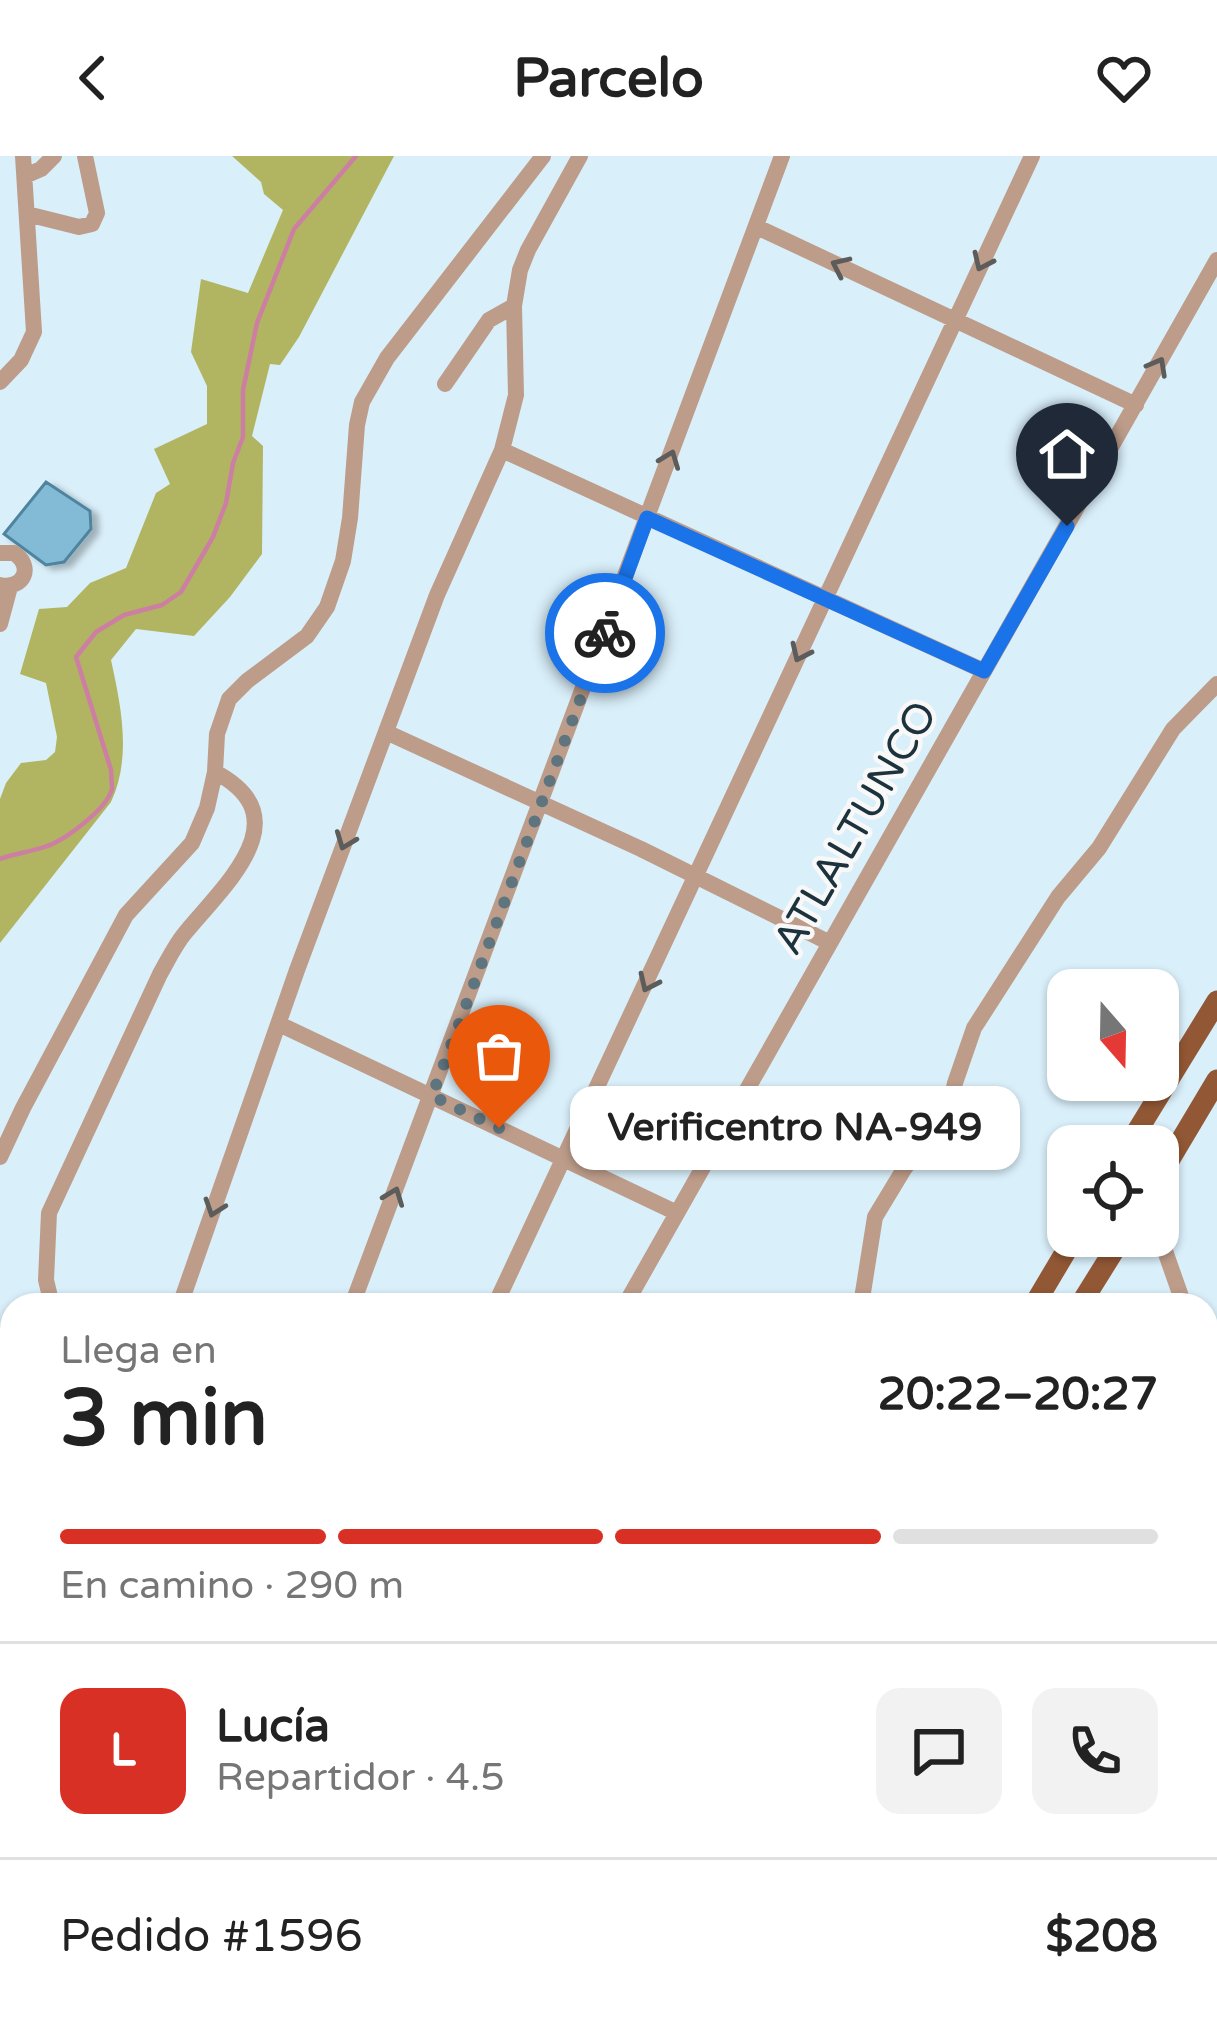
<!DOCTYPE html>
<html lang="es">
<head>
<meta charset="utf-8">
<style>
	:root { --surface:#fff; --page:#f2f2f2; --text:#222; --muted:#767676; --line:#e0e0e0; --accent:#d93025 }
	body { margin:0; font-family:"Varela Round",sans-serif; background:var(--page); color:var(--text); height:100vh; display:flex; flex-direction:column; font-size:45px; white-space:nowrap }
	* { box-sizing:border-box; margin:0 }
	p { font-size:39px; color:var(--muted) }
	.icon { flex:none; width:66px; height:66px; fill:none; stroke:currentColor; stroke-width:2; stroke-linecap:round; stroke-linejoin:round }
	.map { position:relative; flex:1; overflow:hidden }
	.drawer { position:absolute; left:0px; top:1137px; width:1218px; height:747px; display:flex; flex-direction:column; background:var(--surface); border-radius:36px 36px 0 0; box-shadow:0 3px 9px #0004 }
	.drawer>* { flex:none }
	.needle { width:78px; rotate:160deg }
	.tools { position:absolute; left:1047px; top:813px; display:grid; gap:24px }
	.tools a { display:grid; place-items:center; width:132px; height:132px; border-radius:24px; background:var(--surface); box-shadow:0 3px 9px #0004; font-size:60px }
	.pin { position:absolute; display:grid; place-items:center; width:102px; height:102px; color:#fff; margin:-123px -51px; border-radius:50% 50% 50% 0; rotate:-45deg; box-shadow:0 0 12px #0007 }
	.pin .icon { rotate:45deg }
	.courier { position:absolute; display:grid; place-items:center; width:120px; height:120px; margin:-60px; border:9px solid #1a73e8; border-radius:50%; background:#fff; color:#222; box-shadow:0 3px 15px #0007 }
	.bubble { position:absolute; height:84px; border-radius:24px; background:var(--surface); box-shadow:0 3px 9px #0004; font-size:39px; font-weight:700; line-height:84px; text-align:center }
	.summary em { font-style:normal; font-weight:700 }
	.summary div { display:flex; flex-direction:column-reverse }
	.summary { display:flex; align-items:center; justify-content:space-between; height:204px; padding:0 60px }
	h1 { font-size:78px; font-weight:700; line-height:90px }
	.bar { display:grid; grid-template-columns:repeat(4,1fr); gap:18px 12px; align-content:center; height:144px; padding:0 60px }
	.bar i { height:15px; border-radius:9px; background:var(--line) }
	.bar .selected { background:var(--accent) }
	.bar p { grid-column:span 4 }
	.line { display:flex; align-items:center; gap:30px; padding:0 60px; border-top:3px solid var(--line) }
	.line div { flex:1 }
	.round { display:grid; place-items:center; flex:none; width:126px; height:126px; border-radius:24px; background:var(--page) }
	header { display:flex; justify-content:space-between; align-items:center; height:156px; padding:0 60px; background:var(--surface); font-size:54px; font-weight:700 }
	.map>svg:first-child { display:block }
	.forest { fill:#b1b561 }
	.lines { fill:none; stroke-linecap:round; stroke-linejoin:round }
	.stream { stroke:#cd7ea3; stroke-width:4.5 }
	.building { fill:#83bad6; stroke:#4f849f; stroke-width:3; filter:url(#shadow) }
	.minor { stroke:#bd9c89; stroke-width:16 }
	.major { stroke:#925835; stroke-width:21 }
	.oneway { stroke:#5c5c5b }
	.done { stroke:#5e747f; stroke-width:12; stroke-dasharray:0 21.6 }
	.route { stroke:#1a73e8; stroke-width:15 }
	.labels { text-anchor:middle; stroke-width:9; stroke-linejoin:round; paint-order:stroke }
	.street-label { font-size:42px; fill:#1c323d; stroke:#f8f8f8 }
</style>
</head>
<body>
<header><svg class="icon" aria-label="back" viewBox="0 0 24 24"><path d="M15 5l-7 7 7 7"/></svg>Parcelo<svg class="icon" aria-label="heart" viewBox="0 0 24 24"><path d="M12 20l-8-8c-3-5 5-10 8-4 3-6 11-1 8 4z"/></svg></header>
<div class="map">
<svg width="1217" height="1883" viewBox="0 0 1217 1883">
	<defs>
		<filter id="shadow"><feDropShadow dx="7" dy="4" stdDeviation="3" flood-color="#0004"/></filter>
	</defs>
	<rect width="100%" height="100%" fill="#d9effa"/>
	<path class="forest" d="M232,0h162l-95,181 -19,28 -10,-1 -18,72 11,10 -1,108 -32,43 -36,39 -58,-7 -25,31c10,46 21,97 0,142l-111,141v-144l6,-16 15,-20 25,-3 9,-8 2,-15 -11,-54 -26,-9 19,-65 28,-2 23,-24 36,-15 30,-75 14,-9 -16,-35 53,-25v-38l-16,-34 10,-73 47,14 35,-83 -19,-16 -3,-12z"/>
	<g class="lines">
		<path class="stream" d="M0,703c16,-6 31,-7 47,-13 18,-6 60,-37 65,-57 0,-3 -1,-16 -1,-19l-35,-113 20,-25 28,-17 38,-10 19,-13 32,-55 13,-34 7,-40 10,-26v-47l14,-67 37,-94 62,-73
			M493,1883l2,-11"/>
	</g>
	<path class="building" d="M46,326l44,29 1,18 -27,33 -18,3 -42,-31z
		M44,1872h56l-3,11h-17z
		M102,1872h64l1,11h-68z
		M166,1872h35l1,11h-35z
		M220,1872h56l2,5 -16,6h-38z
		M311,1872h36v11h-37z
		M388,1872l44,4 -1,7h-44z
		M518,1872h42l19,6 -1,5h-53l-9,-2z"/>
	<g class="lines">
		<path class="minor" d="M25,20l16,-7 13,-13
			M27,58l52,13 13,-3 5,-11 -12,-57
			M757,71l379,178
			M0,226l21,-22 13,-28 -11,-176
			M445,228l44,-64 25,-14
			M502,294l482,221
			M0,397h14c20,13 10,37 -14,32
			M0,468l10,-37
			M386,576l255,117 189,94
			M279,868l396,188
			M0,1001l23,-49 103,-193 66,-72 15,-35 8,-36 2,-38 12,-35 18,-18 60,-45 20,-29 16,-46 7,-43 7,-93 5,-23 25,-44 156,-202
			M1158,1075l26,74
			M52,1149l-6,-25 3,-67 111,-239c8,-14 15,-29 25,-41 40,-49 117,-115 30,-161
			M180,1149l117,-335 140,-375 65,-145 14,-55 -2,-89 6,-36 8,-20 52,-94
			M352,1149l430,-1149
			M495,1149l537,-1149
			M625,1149l592,-1045
			M861,1149l14,-88 29,-48 38,-46 8,-17 5,-23 19,-55 84,-131 41,-49 74,-119 44,-45
			M0,1194l6,19 6,7
			M1206,1212l11,31
			M1206,1479l11,-6
			M12,1533c-12,22 -9,44 0,68
			M1206,1565l11,7
			M0,1694l12,10
			M0,1841l12,-23
			M361,1883v-11
			M650,1883l14,-11"/>
		<path class="major" d="M1128,990l89,-145
			M1158,1023l59,-99
			M1034,1149l41,-69
			M1080,1149l43,-69
			M0,1725l12,5
			M0,1743l12,14
			M598,1883l3,-11
			M619,1883l2,-11"/>
	</g>
	<defs><path id="oneway-chevron" d="M-2-3.5L2.5 0L-2 3.5" fill="none" stroke-width="1.6" stroke-linecap="round" stroke-linejoin="round" transform="scale(3)"/></defs>
	<g class="oneway">
		<use href="#oneway-chevron" transform="translate(982 106) rotate(115)"/>
		<use href="#oneway-chevron" transform="translate(840 110) rotate(-155)"/>
		<use href="#oneway-chevron" transform="translate(1158 210) rotate(-61)"/>
		<use href="#oneway-chevron" transform="translate(670 303) rotate(-69)"/>
		<use href="#oneway-chevron" transform="translate(800 497) rotate(115)"/>
		<use href="#oneway-chevron" transform="translate(345 685) rotate(111)"/>
		<use href="#oneway-chevron" transform="translate(648 827) rotate(115)"/>
		<use href="#oneway-chevron" transform="translate(394 1040) rotate(-69)"/>
		<use href="#oneway-chevron" transform="translate(214 1052) rotate(109)"/>
	</g>
	<g class="lines">
		<path class="done" d="M499,972l-67,-32 173,-463"/>
		<path class="route" d="M605,477l42,-115 337,153 83,-145"/>
	</g>
	<g class="labels">
		<g class="street-label">
			<text transform="translate(854 671) rotate(-60)" y="15">ATLALTUNCO</text>
		</g>
	</g>
</svg>
<div class="tools">
<a><svg class="needle" viewBox="-14 -14 28 28"><path d="M0-13l5 13h-10z" fill="#e53935"/><path d="M0 13l5-13h-10z" fill="#767676"/></svg></a>
<a><svg class="icon" aria-label="locate" viewBox="0 0 24 24"><circle cx="12" cy="12" r="6"/><path d="M12 2v4M12 18v4M2 12h4M18 12h4"/></svg></a>
</div>
<div class="pin" style="left:499px;top:972px;background:#ea580c"><svg class="icon" aria-label="bag" viewBox="0 0 24 24"><path d="M5 8h14l-1 12H6zM9 8a3 3 0 0 1 6 0"/></svg></div>
<div class="pin" style="left:1067px;top:370px;background:#1f2937"><svg class="icon" aria-label="home" viewBox="0 0 24 24"><path d="M3 11l9-7 9 7M6 9v11h12V9"/></svg></div>
<div class="courier" style="left:605px;top:477px"><svg class="icon" aria-label="bike" viewBox="0 0 24 24"><circle cx="6" cy="16" r="4"/><circle cx="18" cy="16" r="4"/><path d="M6 16l4-8h5l3 8M10 8l3 8H6M13 5h3"/></svg></div>
<div class="bubble" style="left:570px;top:930px;width:450px">Verificentro NA-949</div>
<section class="drawer">
<div class="summary"><div><h1>3 min</h1><p>Llega en</p></div><em>20:22–20:27</em></div>
<div class="bar"><i class="selected"></i><i class="selected"></i><i class="selected"></i><i></i><p>En camino · 290 m</p></div>
<div class="line" style="height:216px"><b class="round" style="background:var(--accent);color:#fff">L</b><div><b>Lucía</b><p>Repartidor · 4.5</p></div><a class="round"><svg class="icon" aria-label="chat" viewBox="0 0 24 24"><path d="M4 5h16v11H9l-5 4z"/></svg></a><a class="round"><svg class="icon" aria-label="phone" viewBox="0 0 24 24"><path d="M5 4h4l2 5-3 2q2 4 5 5l2-3 5 2v4C11 20 4 13 5 4z"/></svg></a></div>
<div class="line" style="height:156px"><div>Pedido #1596</div><b>$208</b></div>
</section>
</div>
</body>
</html>
